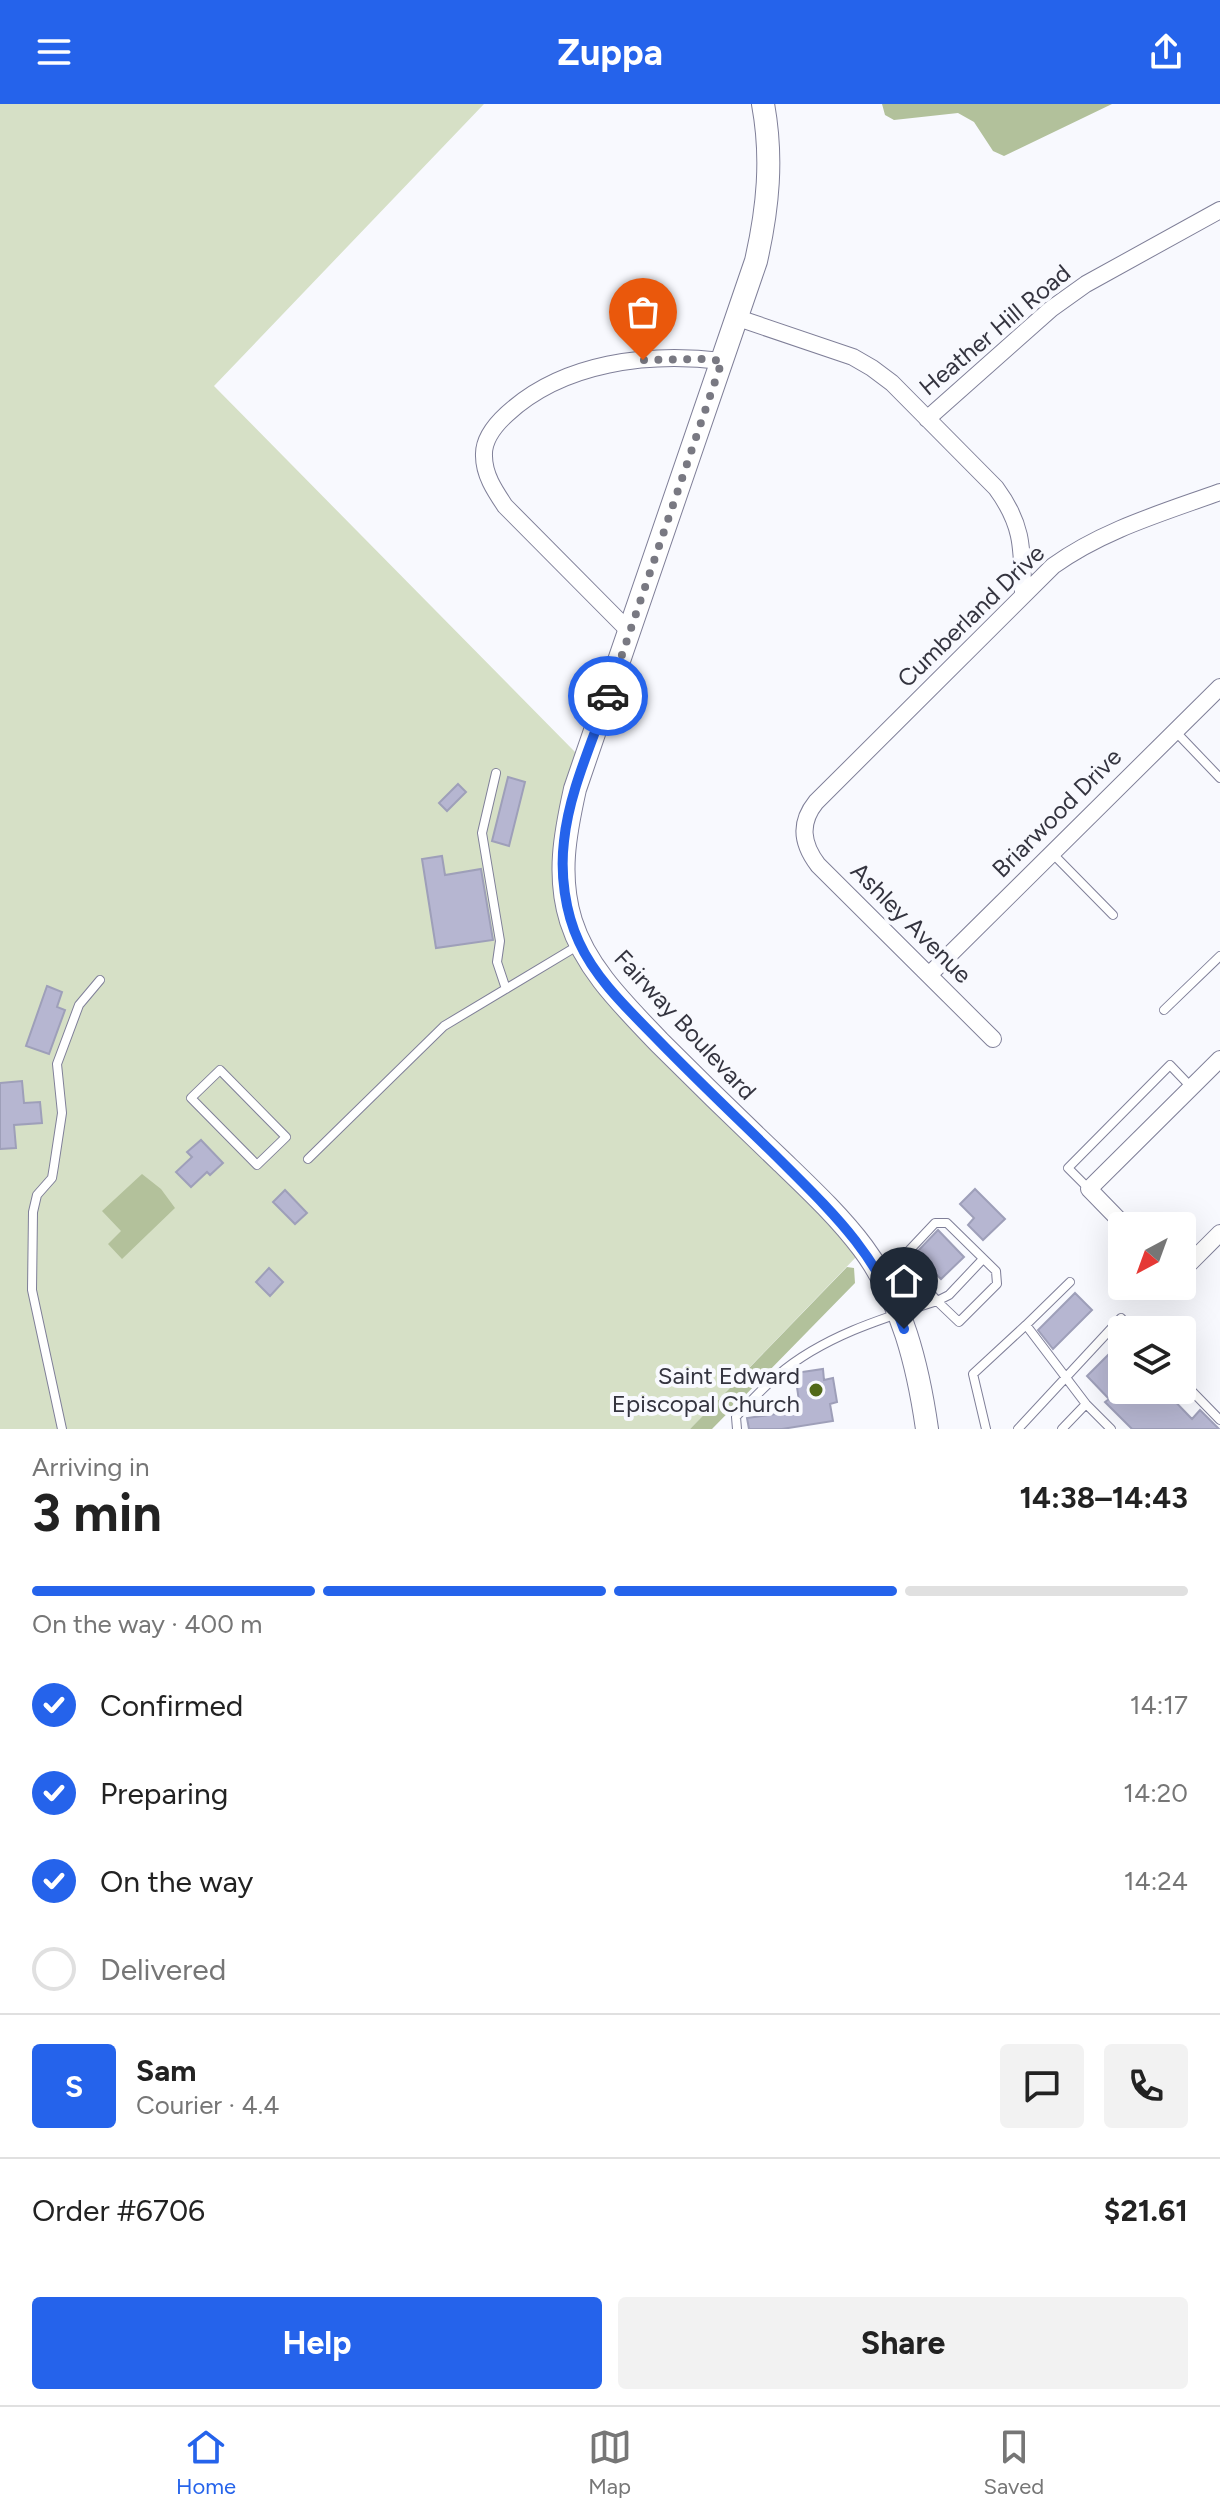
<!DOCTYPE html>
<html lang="en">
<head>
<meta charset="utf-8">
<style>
	:root { --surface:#fff; --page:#f2f2f2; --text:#222; --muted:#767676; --line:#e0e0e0; --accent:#2563eb }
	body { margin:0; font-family:Figtree,sans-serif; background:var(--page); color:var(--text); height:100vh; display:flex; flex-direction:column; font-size:30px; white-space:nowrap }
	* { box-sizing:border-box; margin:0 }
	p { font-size:26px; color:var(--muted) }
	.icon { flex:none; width:44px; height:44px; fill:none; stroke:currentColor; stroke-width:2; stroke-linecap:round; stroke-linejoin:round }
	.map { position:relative; height:1325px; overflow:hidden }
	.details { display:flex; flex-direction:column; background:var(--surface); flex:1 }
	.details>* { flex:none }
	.needle { width:52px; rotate:221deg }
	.controls { position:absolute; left:1108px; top:1108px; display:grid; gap:16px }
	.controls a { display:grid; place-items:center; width:88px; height:88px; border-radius:8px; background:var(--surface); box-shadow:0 8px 32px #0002; font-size:40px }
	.pin { position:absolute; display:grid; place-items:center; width:68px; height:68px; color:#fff; margin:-82px -34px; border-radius:50% 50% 50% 0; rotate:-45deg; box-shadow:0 0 8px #0007 }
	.pin .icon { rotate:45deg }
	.courier { position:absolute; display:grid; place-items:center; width:80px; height:80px; margin:-40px; border:6px solid #2563eb; border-radius:50%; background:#fff; color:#222; box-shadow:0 2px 10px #0007 }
	.headline em { font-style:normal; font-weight:700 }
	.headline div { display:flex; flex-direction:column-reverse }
	.headline { display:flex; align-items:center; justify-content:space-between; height:136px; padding:0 32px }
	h1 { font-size:52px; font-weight:700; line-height:60px }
	.bar { display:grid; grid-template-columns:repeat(4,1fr); gap:12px 8px; align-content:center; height:96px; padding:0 32px }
	.bar i { height:10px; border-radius:6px; background:var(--line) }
	.bar .selected { background:var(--accent) }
	.bar p { grid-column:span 4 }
	.line { display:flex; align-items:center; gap:20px; padding:0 32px; border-top:2px solid var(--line) }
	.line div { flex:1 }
	.round { display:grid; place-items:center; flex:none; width:84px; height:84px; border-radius:8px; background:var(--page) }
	ol { padding:0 32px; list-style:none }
	li { display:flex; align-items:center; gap:24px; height:88px }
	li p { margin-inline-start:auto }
	li .icon { padding:8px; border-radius:50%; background:var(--accent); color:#fff; stroke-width:4 }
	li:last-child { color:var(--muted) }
	li i { width:44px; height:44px; border:4px solid var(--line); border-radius:50% }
	.button { display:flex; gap:16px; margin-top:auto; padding:16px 32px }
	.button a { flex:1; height:92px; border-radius:8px; background:var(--accent); color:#fff; font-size:32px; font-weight:700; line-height:92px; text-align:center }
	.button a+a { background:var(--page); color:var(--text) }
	header { display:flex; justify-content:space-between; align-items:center; height:104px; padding:0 32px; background:var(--accent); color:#fff; font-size:36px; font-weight:700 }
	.menu { display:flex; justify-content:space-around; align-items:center; height:112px; border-top:2px solid var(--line); background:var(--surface); font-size:22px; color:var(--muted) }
	.menu a { display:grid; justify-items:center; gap:4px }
	.menu .selected { color:var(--accent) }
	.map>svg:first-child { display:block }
	.green { fill:#d6e0c6 }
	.forest { fill:#b2c19b }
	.water { fill:#b3c19b }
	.building { fill:#b6b6d1; stroke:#9e9fb9; stroke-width:2 }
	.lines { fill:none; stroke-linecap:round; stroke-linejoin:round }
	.lane-casing { stroke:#7f7f98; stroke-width:10 }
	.street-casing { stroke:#7f7f98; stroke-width:18 }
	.secondary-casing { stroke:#7f7f98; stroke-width:24 }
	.lane { stroke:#fff; stroke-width:8 }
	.street { stroke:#fff; stroke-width:16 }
	.secondary { stroke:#fff; stroke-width:22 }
	.done { stroke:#797982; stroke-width:8; stroke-dasharray:0 14.4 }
	.route { stroke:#2563eb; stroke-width:10 }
	.poi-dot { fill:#526919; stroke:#f8f9fe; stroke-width:3 }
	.labels { text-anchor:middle; stroke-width:8; stroke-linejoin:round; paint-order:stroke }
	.street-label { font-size:24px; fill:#34343f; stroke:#f8f9fe }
	.poi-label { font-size:24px; fill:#34343f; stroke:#f8f9fe; text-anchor:end }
</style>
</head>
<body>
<header><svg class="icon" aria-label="menu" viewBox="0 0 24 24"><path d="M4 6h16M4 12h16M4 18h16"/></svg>Zuppa<svg class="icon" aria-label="share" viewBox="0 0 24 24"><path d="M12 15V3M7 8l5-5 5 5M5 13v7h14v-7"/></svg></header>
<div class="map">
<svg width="1220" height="1325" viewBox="0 0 1220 1325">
	<rect width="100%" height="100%" fill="#f8f9fe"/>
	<path class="green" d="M0,0h484l-270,282 362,367 -9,185 292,316 -169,175h-690z"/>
	<path class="forest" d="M882,0h230l-108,52 -11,-5 -19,-29 -16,-9 -64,7 -9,-5z
		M847,1163l7,1 1,15 -143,146h-22z"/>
	<path class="water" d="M142,1070l19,15 14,19 -53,51 -14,-15 13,-13 -19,-20z"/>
	<path class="building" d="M508,673l17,5 -16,64 -17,-5z
		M458,680l8,8 -19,19 -8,-8z
		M442,752l3,19 36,-6 12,71 -57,8 -14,-89z
		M47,882l15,6 -5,15 8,3 -16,44 -23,-8z
		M22,977l2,22 16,-1 2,21 -28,2 2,23 -16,1v-66z
		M201,1036l22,23 -13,12 -3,-3 -16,15 -15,-15 16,-15 -5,-5z
		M975,1085l30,30 -22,21 -15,-15 6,-7 -14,-14z
		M285,1086l22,23 -12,11 -22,-22z
		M938,1126l26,27 -23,22 -26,-25z
		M269,1164l14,14 -13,14 -14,-14z
		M1075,1189l17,17 -39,39 -15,-19z
		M1122,1237v49h42l28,29 8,-9 19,19h-87l-27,-27 4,-3 -22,-23z
		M823,1265l1,11 9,-2 4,24 -7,2 3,17 -51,8h-33l-2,-11 43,-6 -1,-10 10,-1 -4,-28z"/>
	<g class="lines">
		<g class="lane-casing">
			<path id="lane" d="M1175,627l45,47
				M496,669l-14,60 18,108 -3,21 9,27
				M1053,750l60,61
				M1164,906l56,-54
				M220,966l66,67 -29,28 -66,-67z
				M308,1055l136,-133 135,-81
				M1089,1085l-21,-21 102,-103 21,22
				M902,1154l35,43 12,-6 34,-36
				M1026,1221l44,-43
				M1182,1277l38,39
				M62,1325l-30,-139 1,-78 4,-17 15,-17 2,-12 8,-53 -5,-49 22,-59 21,-25
				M737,1325l-1,-12 6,-7c12,-12 23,-24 36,-35 44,-38 105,-57 159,-74l22,21 38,-38 -1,-13 -49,-48h-12l-33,35 -20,17
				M986,1325l-13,-55 53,-49 60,79 25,25
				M1018,1325l103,-111 11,12
				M1062,1325l24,-25"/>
		</g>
		<g class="street-casing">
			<path id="street" d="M738,214l115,39 19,11 20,15 104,105c28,38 26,62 27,107
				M927,315l124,-110 35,-25 134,-74
				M629,527l-124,-125c-10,-15 -21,-31 -21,-50 -1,-17 11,-31 23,-42 56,-52 142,-62 215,-53
				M929,871l291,-288
				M993,935l-175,-174c-16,-21 -19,-42 -2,-63l237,-236c50,-36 109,-53 167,-74
				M1125,1122l-36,-37 131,-130
				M1182,1163l7,-3 31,-31"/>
		</g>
		<g class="secondary-casing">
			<path id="secondary" d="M763,0c10,54 5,104 -7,157l-181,528c-10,45 -18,87 -4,132 15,48 54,85 88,121 40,40 80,79 121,118 29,28 59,56 83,88 39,52 55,118 64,181"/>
		</g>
		<use href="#lane" class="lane"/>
		<use href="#street" class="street"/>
		<use href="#secondary" class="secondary"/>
	</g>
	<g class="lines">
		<path class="done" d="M608,592l114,-335 -18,-2 -61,1"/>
		<path class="route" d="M608,592c-16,47 -39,96 -44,145 -4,33 1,71 15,101 17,38 52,70 80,99 38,39 78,77 117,115 56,56 101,97 128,173"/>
	</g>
	<circle class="poi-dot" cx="816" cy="1286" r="8"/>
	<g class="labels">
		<g class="street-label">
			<text transform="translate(995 226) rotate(-40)" y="8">Heather Hill Road</text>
			<text transform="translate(971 512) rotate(-44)" y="8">Cumberland Drive</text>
			<text transform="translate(1057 709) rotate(-45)" y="8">Briarwood Drive</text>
			<text transform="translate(911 819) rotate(45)" y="8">Ashley Avenue</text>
			<text transform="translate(685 921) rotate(47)" y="8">Fairway Boulevard</text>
		</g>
		<g class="poi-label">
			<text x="800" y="1280">Saint Edward<tspan x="800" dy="28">Episcopal Church</tspan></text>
		</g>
	</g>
</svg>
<div class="controls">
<a><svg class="needle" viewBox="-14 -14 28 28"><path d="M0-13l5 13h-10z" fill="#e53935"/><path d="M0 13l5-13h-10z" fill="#767676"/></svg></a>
<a><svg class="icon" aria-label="layers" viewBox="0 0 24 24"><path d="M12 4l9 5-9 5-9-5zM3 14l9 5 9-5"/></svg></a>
</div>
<div class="pin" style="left:643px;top:256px;background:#ea580c"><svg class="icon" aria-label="bag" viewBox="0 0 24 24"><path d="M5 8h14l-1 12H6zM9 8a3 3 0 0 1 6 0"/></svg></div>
<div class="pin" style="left:904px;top:1225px;background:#1f2937"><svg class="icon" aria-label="home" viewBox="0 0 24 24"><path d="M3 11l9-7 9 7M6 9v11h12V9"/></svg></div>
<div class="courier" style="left:608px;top:592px"><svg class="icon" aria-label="car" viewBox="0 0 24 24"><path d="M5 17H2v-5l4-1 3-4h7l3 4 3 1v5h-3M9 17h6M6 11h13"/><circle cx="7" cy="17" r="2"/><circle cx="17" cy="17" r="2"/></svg></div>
</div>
<section class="details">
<div class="headline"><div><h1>3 min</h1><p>Arriving in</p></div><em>14:38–14:43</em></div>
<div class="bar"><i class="selected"></i><i class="selected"></i><i class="selected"></i><i></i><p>On the way · 400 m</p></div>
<ol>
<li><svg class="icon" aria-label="check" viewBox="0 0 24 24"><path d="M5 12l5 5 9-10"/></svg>Confirmed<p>14:17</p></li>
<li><svg class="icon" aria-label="check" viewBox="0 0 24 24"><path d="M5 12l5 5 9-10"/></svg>Preparing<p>14:20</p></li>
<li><svg class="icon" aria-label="check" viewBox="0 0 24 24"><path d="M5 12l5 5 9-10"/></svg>On the way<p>14:24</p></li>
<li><i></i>Delivered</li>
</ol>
<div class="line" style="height:144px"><b class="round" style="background:var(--accent);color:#fff">S</b><div><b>Sam</b><p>Courier · 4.4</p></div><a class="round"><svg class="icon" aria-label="chat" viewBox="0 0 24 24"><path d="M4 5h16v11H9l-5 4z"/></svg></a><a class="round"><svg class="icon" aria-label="phone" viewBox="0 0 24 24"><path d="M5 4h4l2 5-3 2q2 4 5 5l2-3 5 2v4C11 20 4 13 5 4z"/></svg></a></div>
<div class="line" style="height:104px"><div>Order #6706</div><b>$21.61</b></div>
<div class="button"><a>Help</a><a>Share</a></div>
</section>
<nav class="menu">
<a class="selected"><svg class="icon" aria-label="home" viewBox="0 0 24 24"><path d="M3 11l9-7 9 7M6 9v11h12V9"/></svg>Home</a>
<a><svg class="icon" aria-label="map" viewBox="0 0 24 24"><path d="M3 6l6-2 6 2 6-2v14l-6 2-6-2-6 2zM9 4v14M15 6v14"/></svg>Map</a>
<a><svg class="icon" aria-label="saved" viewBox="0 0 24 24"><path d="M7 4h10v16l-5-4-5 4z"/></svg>Saved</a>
</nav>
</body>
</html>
